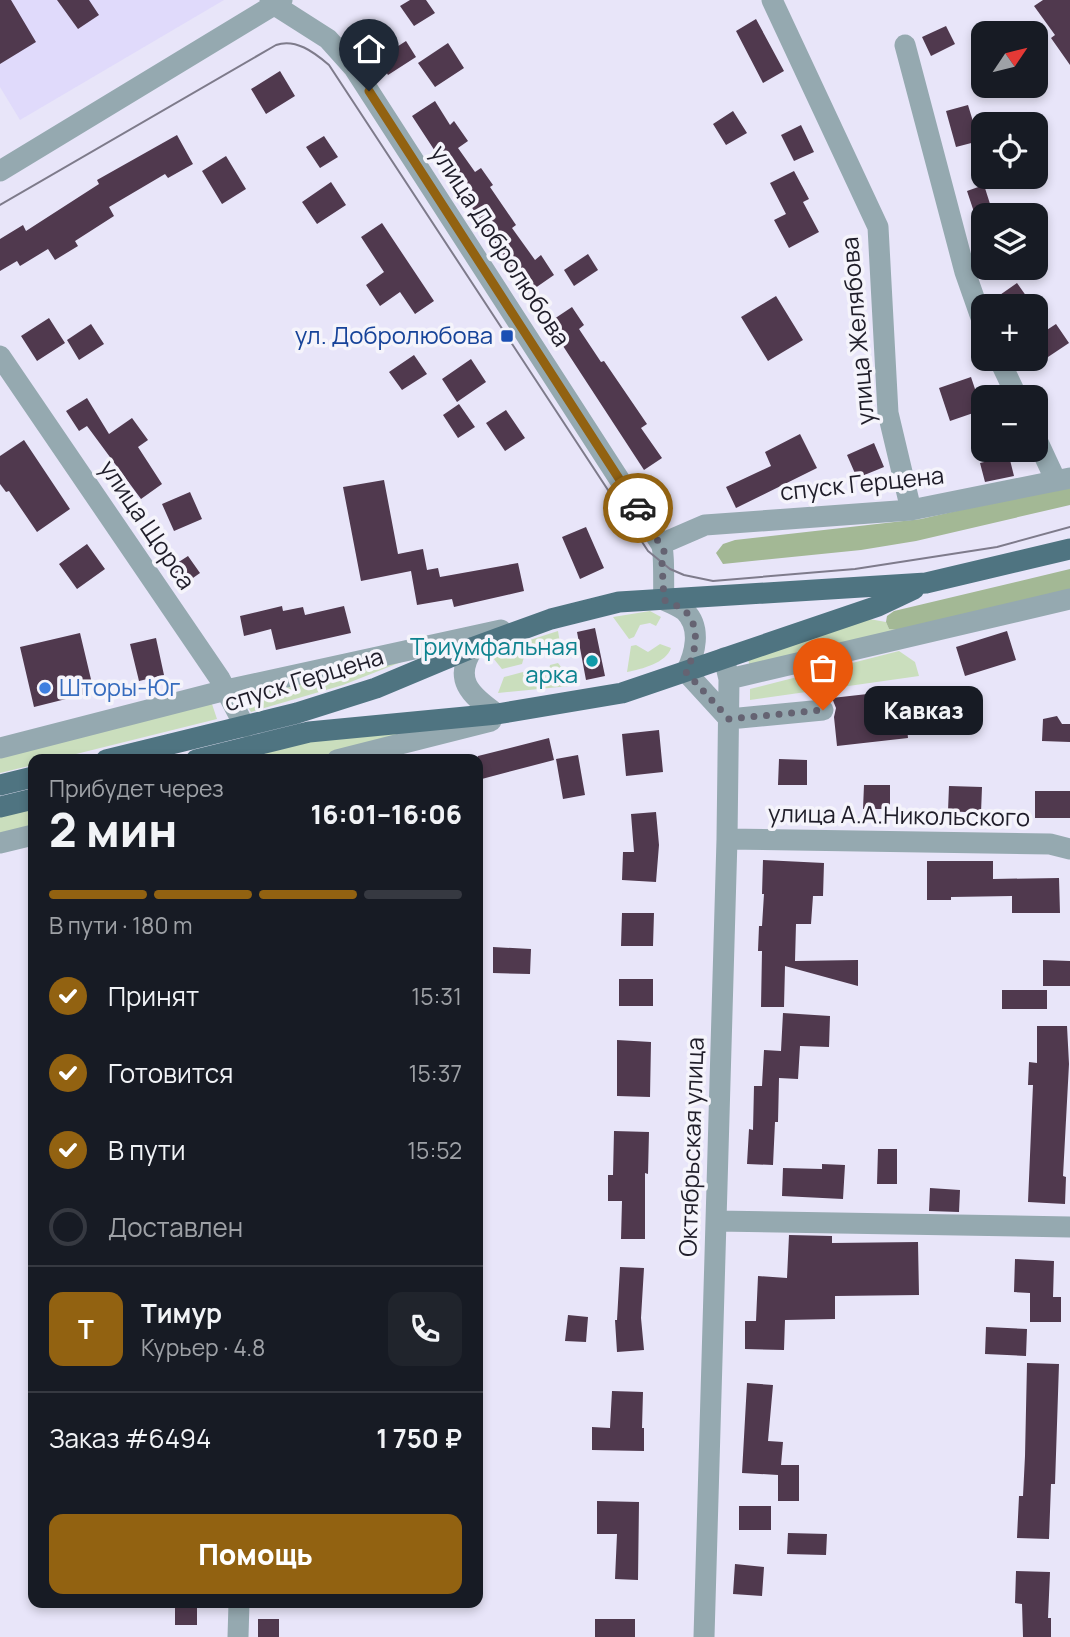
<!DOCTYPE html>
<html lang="ru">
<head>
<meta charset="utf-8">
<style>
	:root { --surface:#171b24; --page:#20242c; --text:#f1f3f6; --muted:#9ea1a6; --line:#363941; --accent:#926211 }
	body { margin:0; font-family:Manrope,sans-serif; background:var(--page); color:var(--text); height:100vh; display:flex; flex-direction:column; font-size:26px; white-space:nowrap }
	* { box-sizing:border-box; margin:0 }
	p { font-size:23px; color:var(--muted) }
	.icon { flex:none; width:38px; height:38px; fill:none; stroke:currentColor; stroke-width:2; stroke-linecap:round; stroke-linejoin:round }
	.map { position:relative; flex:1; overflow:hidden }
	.side { position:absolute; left:28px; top:754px; width:455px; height:854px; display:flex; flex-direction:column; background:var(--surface); border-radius:14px; box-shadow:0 4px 10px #0003 }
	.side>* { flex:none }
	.needle { width:46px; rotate:55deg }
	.buttons { position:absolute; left:971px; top:21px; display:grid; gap:14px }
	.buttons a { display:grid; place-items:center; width:77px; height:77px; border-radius:14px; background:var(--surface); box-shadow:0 4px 10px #0003; font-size:35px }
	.pin { position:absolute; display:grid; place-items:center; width:60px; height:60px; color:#fff; margin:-72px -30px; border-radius:50% 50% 50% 0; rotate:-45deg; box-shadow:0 0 7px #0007 }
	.pin .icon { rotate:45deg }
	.courier { position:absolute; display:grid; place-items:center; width:70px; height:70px; margin:-35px; border:5px solid #926211; border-radius:50%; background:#fff; color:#222; box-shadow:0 2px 9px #0007 }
	.bubble { position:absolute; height:49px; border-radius:14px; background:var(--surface); box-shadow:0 4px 10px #0003; font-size:23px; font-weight:800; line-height:49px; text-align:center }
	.summary em { font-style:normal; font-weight:800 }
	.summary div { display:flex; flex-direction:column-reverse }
	.summary { display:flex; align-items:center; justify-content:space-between; height:119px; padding:0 21px }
	h1 { font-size:46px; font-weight:800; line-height:52px }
	.bar { display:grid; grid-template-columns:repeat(4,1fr); gap:10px 7px; align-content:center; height:84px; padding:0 21px }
	.bar i { height:9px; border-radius:5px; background:var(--line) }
	.bar .current { background:var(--accent) }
	.bar p { grid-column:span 4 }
	.line { display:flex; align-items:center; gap:18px; padding:0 21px; border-top:2px solid var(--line) }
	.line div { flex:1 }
	.round { display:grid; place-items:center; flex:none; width:74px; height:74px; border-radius:14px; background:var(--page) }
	ol { padding:0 21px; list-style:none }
	li { display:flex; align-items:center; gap:21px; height:77px }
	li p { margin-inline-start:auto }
	li .icon { padding:7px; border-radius:50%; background:var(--accent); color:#fff; stroke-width:4 }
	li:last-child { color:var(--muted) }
	li i { width:38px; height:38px; border:4px solid var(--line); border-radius:50% }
	.button { display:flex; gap:14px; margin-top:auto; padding:14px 21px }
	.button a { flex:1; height:80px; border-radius:14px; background:var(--accent); color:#fff; font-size:28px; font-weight:800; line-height:80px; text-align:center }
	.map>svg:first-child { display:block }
	.built { fill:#e0dafb }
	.green { fill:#cadebd }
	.forest { fill:#a3b895 }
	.building { fill:#50394e }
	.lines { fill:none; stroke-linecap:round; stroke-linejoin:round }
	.minor { stroke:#95a9b0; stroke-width:21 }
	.major { stroke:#4f7481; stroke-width:21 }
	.tram { stroke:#7e7b8b; stroke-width:2 }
	.done { stroke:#656372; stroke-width:7; stroke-dasharray:0 12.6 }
	.route { stroke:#926211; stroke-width:9 }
	.transit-dot { fill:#1a4fb4; stroke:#f5f4fb; stroke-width:2.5 }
	.culture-dot { fill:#0f9aa8; stroke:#f5f4fb; stroke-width:2.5 }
	.shop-dot { fill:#3f7fe0; stroke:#f5f4fb; stroke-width:2.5 }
	.labels { text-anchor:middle; stroke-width:7; stroke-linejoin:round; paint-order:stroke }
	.street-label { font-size:24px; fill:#1f1d29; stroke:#f5f4fb }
	.transit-label { font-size:24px; fill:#164399; stroke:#f5f4fb; text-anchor:end }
	.culture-label { font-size:24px; fill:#0d838f; stroke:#f5f4fb; text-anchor:end }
	.shop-label { font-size:24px; fill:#366cbe; stroke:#f5f4fb; text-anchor:start }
</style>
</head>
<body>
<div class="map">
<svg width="1070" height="1637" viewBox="0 0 1070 1637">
	<rect width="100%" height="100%" fill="#e8e5f9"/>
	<path class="built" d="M0,0h224l-204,120 -20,-33z"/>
	<path class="green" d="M650,611l11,6 -5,9 -6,-3 -10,2 -6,12 -5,2 -16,-22z
		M869,619l17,3 3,7 17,2 -156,38 -2,-11z
		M558,631l2,12 -4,12 -8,2 -5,-4 -10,-2 -9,6 -2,7 -20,5 -13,-16z
		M660,644l11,4c-5,15 -29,21 -44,24l4,-26 5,-1 12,7z
		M899,651l16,11 4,14 -169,24v-11z
		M424,653l-81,32 -92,27 -11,-18z
		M558,663l10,13 2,10 -72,7 6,-16 19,-5 8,6c10,2 18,-3 19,-13z
		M211,701l6,18 -161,40 -23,1v5l-33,8v-19z
		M450,727l-127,32h-58l-1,-5 44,-15z
		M33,807v24l-33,8v-24z"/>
	<path class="forest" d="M1070,485v20l-154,36 -55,9 -138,14 -7,-11 7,-9 12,-4 186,-21z
		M1070,569v23l-164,39 -17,-2 -3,-7 1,-6 7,-5z"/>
	<path class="building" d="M0,0h11l25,42 -36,22z
		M57,0h32l10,15 -21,14z
		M410,0h16l9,13 -21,13 -14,-20z
		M1043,0h27v65l-19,-27 4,-3 -21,-29z
		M756,19l28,52 -21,12 -27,-52z
		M946,26l9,18 -24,12 -9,-19z
		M406,41l10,16 -28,18 -10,-16z
		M448,43l16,25 -29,19 -17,-24z
		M280,71l15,25 -29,18 -15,-25z
		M435,101l15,24 4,-4 14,20 -10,7 17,24 6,-4 12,17 -3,2 26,38 -4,3 23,32 6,-5 13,20 -26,18 -116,-177z
		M968,105l11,36 -23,6 -10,-36z
		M733,111l14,22 -21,12 -13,-21z
		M801,125l13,27 -20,9 -13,-26z
		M177,135l16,29 -25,14 -3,-4 -56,33 5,9 -39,25 3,5 -23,14 -7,-11 -28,17 -3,-5 -17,10v-32l23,-14 3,6 73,-47 -2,-4z
		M324,136l14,21 -18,11 -14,-21z
		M226,156l20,33 -24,15 -20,-33z
		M794,171l15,28 -6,3 16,30 -30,16 -15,-28 12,-6 -16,-31z
		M331,182l15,23 -29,19 -15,-22z
		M984,185l7,22 -17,5 -7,-21z
		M382,223l52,78 -19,13 -15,-22 -20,14 -14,-21 18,-13 -23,-35z
		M588,254l10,16 -24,16 -10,-16z
		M1017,283l12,17 -10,6h-16l-6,-9z
		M776,296l27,44 -35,21 -27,-44z
		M572,307l12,18 -5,4 22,33 3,-1 43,63 -6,4 21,30 -18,12 -96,-147z
		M49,318l16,25 -28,18 -16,-25z
		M91,324l13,20 -25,16 -12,-20z
		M1056,324l13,19 -33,22v-28z
		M414,355l13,19 -25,16 -13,-18z
		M471,359l15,23 -29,20 -15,-23z
		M971,377l11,33 -32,11 -11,-33z
		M87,398l22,36 23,-16 16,22 -10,7 24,37 -21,15 -54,-73 -8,5 -13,-20z
		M459,404l16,23 -17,11 -15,-23z
		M506,410l19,28 -20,13 -19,-28z
		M800,434l17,34 -81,40 -10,-21 45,-21 -6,-14z
		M24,440l46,69 -33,23 -28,-41 -3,1 -6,-8v-28z
		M874,443l10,24 -27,11 -10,-23z
		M1009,456l5,20 -29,6 -5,-19z
		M384,480l14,74 25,-5 4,21 11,-2 2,9 78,-14 6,28 -70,16 -2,-8 -35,6 -6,-34 -50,10 -18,-94z
		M190,492l12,27 -28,12 -12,-27z
		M586,527l18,41 -24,11 -18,-42z
		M87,544l18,25 -28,20 -18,-25z
		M188,556l12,17 -17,12 -12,-18z
		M282,606l1,5 20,-4 2,8 39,-9 7,27 -75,17 -5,-21 -27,7 -4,-20z
		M595,628l10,48 -19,4 -9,-48z
		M1007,631l9,29 -51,16 -9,-29z
		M80,633l14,59 -60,15 -14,-60z
		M156,638l8,37 -25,6 -9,-37z
		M903,690l5,48 -71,8 -3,-29 2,-9 -4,-10z
		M1057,716l5,8h8v18l-28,-1 1,-22z
		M659,730l4,42 -37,4 -4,-42z
		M549,738l5,22 -76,20v-24z
		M578,755l7,40 -22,4 -7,-40z
		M779,759l28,1v25h-29z
		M864,785h26v24h-27z
		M949,786l33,1 -1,26 -33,-2z
		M1035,791h35v27h-35z
		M656,812l3,33 -3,37 -34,-2 1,-28h11l-3,-38z
		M763,860l61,3 -1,33h-10l-2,28h-15l-1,37 63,-1v26l-73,-20 -1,41h-23l1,-56h-4l1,-25h3l2,-32h-2z
		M927,861h66v18l66,-1 1,35h-48v-17l-61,1v3h-24z
		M622,913h32l-1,33h-32z
		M493,947l38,2 -1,25 -37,-1z
		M1043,960l27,1v25h-27z
		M619,979h34v27h-34z
		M1002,990h45v19h-45z
		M783,1013l47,3 -1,31 -29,-1 -2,33 -19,-1 -1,44h-3l-2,43 -26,-1 2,-35 4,1 1,-44h8l2,-36 17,1z
		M1037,1026h30l2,38 -6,112 3,1 -1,27 -37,-2 5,-117h-5l1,-23 8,1z
		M617,1040l34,2 -1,55 -33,-1z
		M614,1131l35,1 -1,42 -3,-1v66h-24l1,-38h-14v-26h5z
		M878,1149h19v35h-20z
		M822,1164l23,1 -2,34 -61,-3 1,-28 39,1z
		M930,1188l30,2 -1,22 -30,-1z
		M789,1235l43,1v7l86,-1 1,53 -84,1v23l-50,1 -1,30 -39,-1v-28h11l2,-45 29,2z
		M1015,1259l39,2 -1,36h8v25h-31v-29l-16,-1z
		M620,1267l24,1 -3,50 3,32 -27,2 -2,-32h2z
		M568,1315l20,2 -2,25 -21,-1z
		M986,1327l41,2 -1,27 -41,-2z
		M1027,1363l32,1 -4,120h-4l-2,55 -32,-1 2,-42h4l2,-40z
		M747,1383l26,2 -5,56 15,1 -2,23h18v36h-21v-26l-36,-2z
		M612,1391l31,1 -1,36h2v23l-52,-1v-23l18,1z
		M597,1501l42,1 -1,78 -23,-1 2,-45h-20z
		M739,1506h32v24h-32z
		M788,1533l39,1 -1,21 -39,-1z
		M735,1564l29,3 -2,29 -29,-2z
		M1016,1571l34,1 -2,46h3v19h-28l-1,-33 -7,-1z
		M175,1603h22v22h-22z
		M258,1619h21v18h-21z
		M595,1619h40v18h-40z"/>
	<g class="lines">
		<path class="minor" d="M270,0l3,4 55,35 26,29 307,476c4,8 2,44 3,56 7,3 16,7 21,11 17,17 10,43 1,61l43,47 94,-9
			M772,0l106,227 10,186 23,97
			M905,45l60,227 19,54
			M0,171l282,-171
			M0,356l220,323 25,48
			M999,359l18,38
			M1036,438l20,43
			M661,544l44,-19 206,-15 159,-32
			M474,647c-22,32 -4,48 23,67
			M729,679l341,-80
			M0,748l226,-58 275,-60
			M337,760l154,-39
			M727,839l323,5 20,5
			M0,843l33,-8
			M716,1221l354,6
			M238,1637l1,-34
			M704,1637l23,-798 2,-160 -5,-21"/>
		<path class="major" d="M106,760l191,-47 79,-25 98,-41 77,-28 68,-17 307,-19 144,-34
			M196,760l113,-28 188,-18 125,-21 256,-87 36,-17
			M0,785l33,-8
			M0,807l33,-8"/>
		<path class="tram" d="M0,205l276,-160c19,-7 38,7 53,20l319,486 22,18 14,6 29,6 142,-12 142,-22 73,-20"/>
	</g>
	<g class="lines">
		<path class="done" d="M638,508l26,43 -2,12 2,37c7,3 16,7 21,11 17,17 10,43 1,61l43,47 94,-9"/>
		<path class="route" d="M369,91l269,417"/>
	</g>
	<rect class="transit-dot" x="500" y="329" width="14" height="14" rx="3.5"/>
	<circle class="culture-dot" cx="592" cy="661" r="7"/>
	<circle class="shop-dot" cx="45" cy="688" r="7"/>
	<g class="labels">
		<g class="street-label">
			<text transform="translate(500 246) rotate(57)" y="8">улица Добролюбова</text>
			<text transform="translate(858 331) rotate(-95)" y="8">улица Желябова</text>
			<text transform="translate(862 484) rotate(-6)" y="8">спуск Герцена</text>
			<text transform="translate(147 525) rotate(56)" y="8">улица Щорса</text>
			<text transform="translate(304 680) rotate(-17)" y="8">спуск Герцена</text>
			<text transform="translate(899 816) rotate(1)" y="8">улица А.А.Никольского</text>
			<text transform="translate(692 1147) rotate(-88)" y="8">Октябрьская улица</text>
		</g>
		<g class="transit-label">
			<text x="493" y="344">ул. Добролюбова</text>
		</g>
		<g class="culture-label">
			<text x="578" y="655">Триумфальная<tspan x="578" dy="28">арка</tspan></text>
		</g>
		<g class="shop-label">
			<text x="59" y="696">Шторы-Юг</text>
		</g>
	</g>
</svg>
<div class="buttons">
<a><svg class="needle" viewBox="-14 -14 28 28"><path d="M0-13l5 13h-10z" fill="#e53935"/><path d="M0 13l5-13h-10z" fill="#9ea1a6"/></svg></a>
<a><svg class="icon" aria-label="locate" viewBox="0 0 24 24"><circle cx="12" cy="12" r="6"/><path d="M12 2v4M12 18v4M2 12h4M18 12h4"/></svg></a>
<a><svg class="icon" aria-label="layers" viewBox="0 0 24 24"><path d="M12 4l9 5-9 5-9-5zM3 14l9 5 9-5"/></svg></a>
<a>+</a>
<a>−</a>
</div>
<div class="pin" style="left:823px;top:710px;background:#ea580c"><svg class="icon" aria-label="bag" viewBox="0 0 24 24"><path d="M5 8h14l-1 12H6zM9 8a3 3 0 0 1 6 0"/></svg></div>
<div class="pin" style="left:369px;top:91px;background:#1f2937"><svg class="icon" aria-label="home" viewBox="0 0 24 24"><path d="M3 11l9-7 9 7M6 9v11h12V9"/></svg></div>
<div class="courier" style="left:638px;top:508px"><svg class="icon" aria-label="car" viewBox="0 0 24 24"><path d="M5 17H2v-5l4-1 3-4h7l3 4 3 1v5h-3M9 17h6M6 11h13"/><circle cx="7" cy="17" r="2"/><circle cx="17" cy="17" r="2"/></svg></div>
<div class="bubble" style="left:864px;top:686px;width:119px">Кавказ</div>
<section class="side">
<div class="summary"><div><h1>2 мин</h1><p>Прибудет через</p></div><em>16:01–16:06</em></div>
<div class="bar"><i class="current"></i><i class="current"></i><i class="current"></i><i></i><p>В пути · 180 m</p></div>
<ol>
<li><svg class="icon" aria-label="check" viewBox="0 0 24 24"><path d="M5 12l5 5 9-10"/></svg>Принят<p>15:31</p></li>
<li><svg class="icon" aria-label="check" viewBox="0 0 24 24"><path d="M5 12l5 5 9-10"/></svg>Готовится<p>15:37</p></li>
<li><svg class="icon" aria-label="check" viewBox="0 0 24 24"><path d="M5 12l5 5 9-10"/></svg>В пути<p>15:52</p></li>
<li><i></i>Доставлен</li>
</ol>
<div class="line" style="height:126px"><b class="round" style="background:var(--accent);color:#fff">Т</b><div><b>Тимур</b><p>Курьер · 4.8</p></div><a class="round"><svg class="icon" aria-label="phone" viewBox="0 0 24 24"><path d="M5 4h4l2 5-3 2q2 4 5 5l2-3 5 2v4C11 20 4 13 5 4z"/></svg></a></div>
<div class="line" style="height:91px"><div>Заказ #6494</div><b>1 750 ₽</b></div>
<div class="button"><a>Помощь</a></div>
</section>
</div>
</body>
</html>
